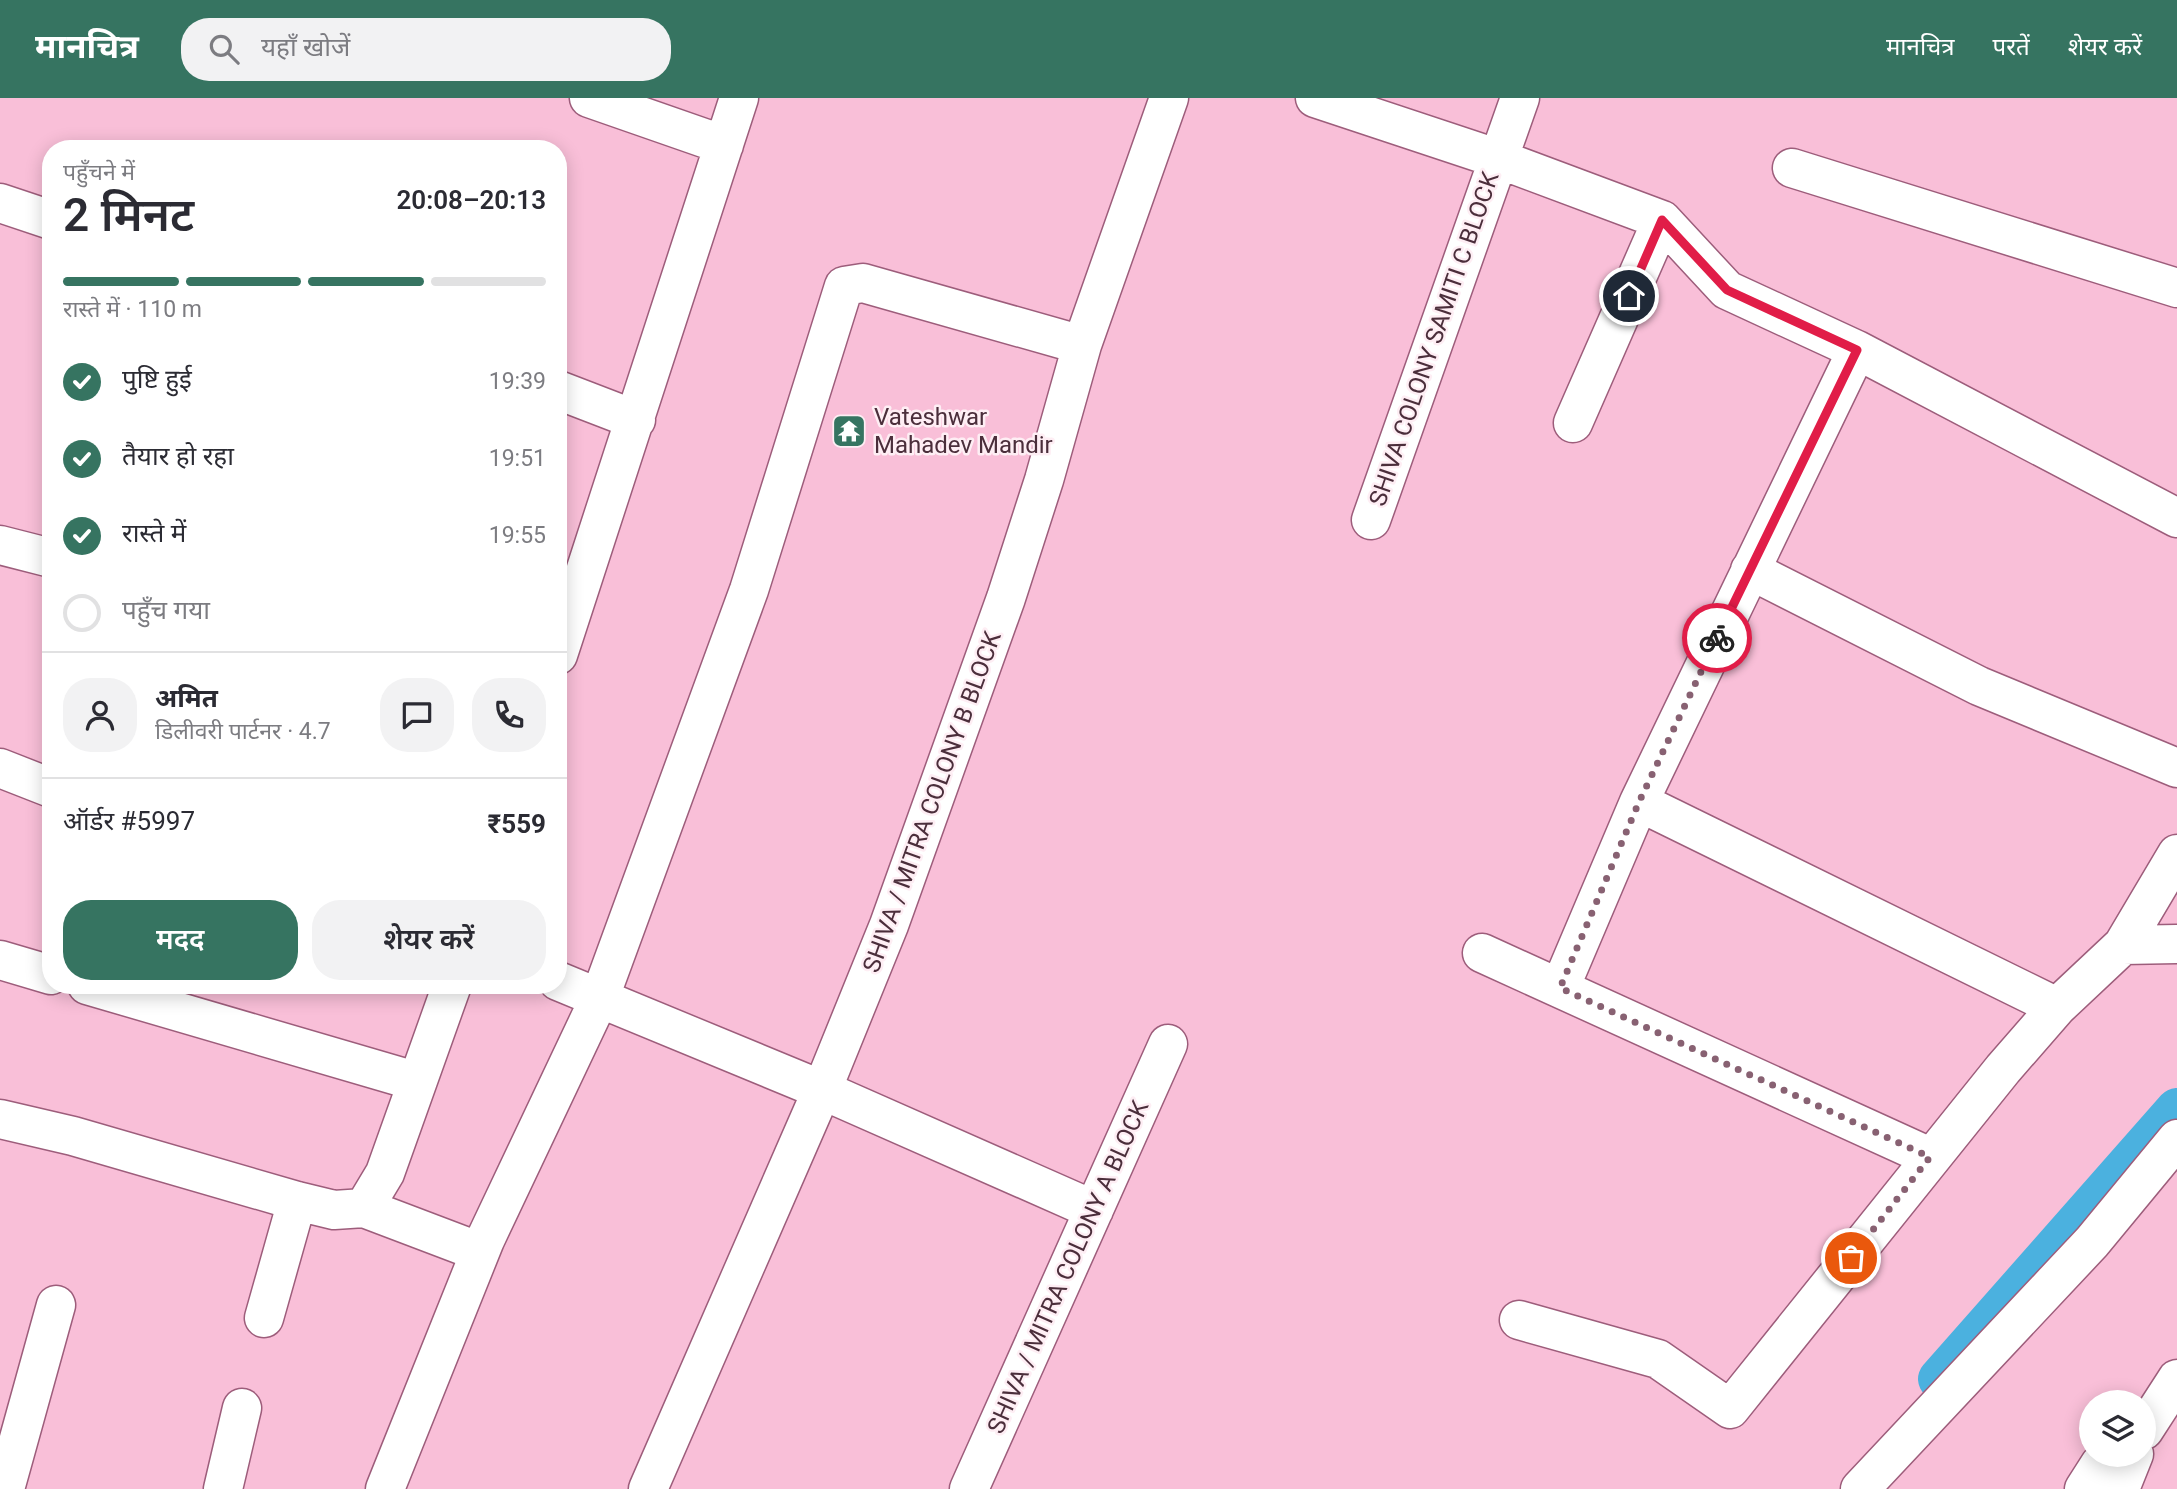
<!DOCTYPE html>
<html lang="hi">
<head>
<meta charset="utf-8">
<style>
	:root { --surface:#fff; --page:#f2f2f3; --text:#2b2b33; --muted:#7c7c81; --line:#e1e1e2; --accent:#367461 }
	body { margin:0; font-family:Roboto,"Noto Sans Devanagari",sans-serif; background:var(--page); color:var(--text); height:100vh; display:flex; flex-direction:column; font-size:26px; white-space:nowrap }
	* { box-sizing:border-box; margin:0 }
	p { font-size:23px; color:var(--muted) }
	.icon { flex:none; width:38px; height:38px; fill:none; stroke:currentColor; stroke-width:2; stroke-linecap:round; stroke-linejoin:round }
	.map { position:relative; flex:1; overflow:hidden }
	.details { position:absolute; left:42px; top:42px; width:525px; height:854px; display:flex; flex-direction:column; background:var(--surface); border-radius:28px; box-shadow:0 4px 18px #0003 }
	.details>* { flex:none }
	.fabs { position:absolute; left:2079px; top:1292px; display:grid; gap:14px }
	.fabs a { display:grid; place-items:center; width:77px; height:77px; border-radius:50%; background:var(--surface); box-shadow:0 4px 18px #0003; font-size:35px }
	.pin { position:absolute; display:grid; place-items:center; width:60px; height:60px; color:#fff; margin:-30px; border:4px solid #fff; border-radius:50%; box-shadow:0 2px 7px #0007 }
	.courier { position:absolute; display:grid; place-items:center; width:70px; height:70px; margin:-35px; border:5px solid #e11d48; border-radius:50%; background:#fff; color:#222; box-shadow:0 2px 9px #0007 }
	.overview em { font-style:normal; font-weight:600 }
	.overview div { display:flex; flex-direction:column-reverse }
	.overview { display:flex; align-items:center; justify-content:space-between; height:119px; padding:0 21px }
	h1 { font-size:46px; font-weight:600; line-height:52px }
	.bar { display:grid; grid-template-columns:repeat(4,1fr); gap:10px 7px; align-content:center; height:84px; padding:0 21px }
	.bar i { height:9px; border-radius:5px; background:var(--line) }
	.bar .current { background:var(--accent) }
	.bar p { grid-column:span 4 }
	.line { display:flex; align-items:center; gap:18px; padding:0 21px; border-top:2px solid var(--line) }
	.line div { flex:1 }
	.round { display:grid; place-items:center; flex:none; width:74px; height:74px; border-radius:28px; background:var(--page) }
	ol { padding:0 21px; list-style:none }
	li { display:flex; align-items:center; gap:21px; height:77px }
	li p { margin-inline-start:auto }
	li .icon { padding:7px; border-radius:50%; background:var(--accent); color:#fff; stroke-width:4 }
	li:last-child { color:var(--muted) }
	li i { width:38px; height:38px; border:4px solid var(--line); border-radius:50% }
	.button { display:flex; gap:14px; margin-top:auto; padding:14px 21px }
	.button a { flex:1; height:80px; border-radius:28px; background:var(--accent); color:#fff; font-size:28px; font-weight:600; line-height:80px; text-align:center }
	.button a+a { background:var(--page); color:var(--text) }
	header { display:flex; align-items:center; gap:42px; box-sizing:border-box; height:98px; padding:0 35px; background:var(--accent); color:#fff }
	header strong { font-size:33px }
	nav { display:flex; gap:38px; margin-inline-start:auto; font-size:24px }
	.search { width:490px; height:63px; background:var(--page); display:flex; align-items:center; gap:18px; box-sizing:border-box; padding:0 24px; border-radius:28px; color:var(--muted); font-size:26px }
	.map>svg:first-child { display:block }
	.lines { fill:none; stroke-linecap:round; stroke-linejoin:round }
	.canal { stroke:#4bb1df; stroke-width:42 }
	.minor-casing { stroke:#9d5d7b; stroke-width:41 }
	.primary-casing { stroke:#9d5d7b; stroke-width:41 }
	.minor { stroke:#fff; stroke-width:38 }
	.primary { stroke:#fff; stroke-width:38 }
	.done { stroke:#886172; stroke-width:7; stroke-dasharray:0 12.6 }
	.route { stroke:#e11d48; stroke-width:9 }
	.labels { text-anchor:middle; stroke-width:5; stroke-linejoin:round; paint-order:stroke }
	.street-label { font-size:24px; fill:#4b2e3b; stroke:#feeef4 }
	.poi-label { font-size:24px; fill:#4b2e3b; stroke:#feeef4; text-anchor:start }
</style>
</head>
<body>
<header>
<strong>मानचित्र</strong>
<div class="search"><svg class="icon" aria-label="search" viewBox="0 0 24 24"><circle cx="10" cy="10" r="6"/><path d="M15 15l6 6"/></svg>यहाँ खोजें</div>
<nav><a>मानचित्र</a><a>परतें</a><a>शेयर करें</a></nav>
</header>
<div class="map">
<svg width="2177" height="1391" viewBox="0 0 2177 1391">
	<rect width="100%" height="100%" fill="#f9bfd8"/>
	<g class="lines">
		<path class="canal" d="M1939,1281l238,-270"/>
		<g class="minor-casing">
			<path id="minor" d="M589,0l135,47
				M1315,0l181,60 166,62 65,70 130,60 320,168
				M1792,70l385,120
				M0,105l51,17
				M1857,252l-218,452 418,205
				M558,292l78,30
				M1573,325l89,-203
				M1371,422l149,-422
				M0,447l51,13
				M1750,472l229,116 198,82
				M558,557l181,-557
				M0,670l51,20
				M2123,847l54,-1
				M1482,855l448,204
				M0,862l51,15
				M558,883l264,109 272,120
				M87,887l328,96
				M1560,890l79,-186
				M0,1021l73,17 224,65 37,9 30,-2 21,-35 67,-188
				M364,1110l116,44
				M264,1220l33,-117
				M1519,1222l139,39 72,50 273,-340 54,-62 66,-62 54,-91
				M5,1391l51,-184
				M223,1391l19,-81
				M385,1391l100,-249 115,-243 149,-407 95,-304 19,-3 219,62
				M648,1391l174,-399 67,-165 117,-327 38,-118 38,-135 87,-247
				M969,1391l199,-445
				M1860,1391l232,-247 85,-103"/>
		</g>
		<g class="primary-casing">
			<path id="primary" d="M2144,1332l33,-51
				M2084,1391l16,-25 12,-10
				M2120,1391l14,-35"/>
		</g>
		<use href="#minor" class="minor"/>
		<use href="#primary" class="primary"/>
	</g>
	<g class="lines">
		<path class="done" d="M1717,540l-78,164 -79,186 370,169 -79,101"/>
		<path class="route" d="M1629,198l33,-76 65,70 130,60 -140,288"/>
	</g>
	<defs>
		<g id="temple-square" transform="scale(1.75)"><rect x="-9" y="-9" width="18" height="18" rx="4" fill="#367461" stroke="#feeef4"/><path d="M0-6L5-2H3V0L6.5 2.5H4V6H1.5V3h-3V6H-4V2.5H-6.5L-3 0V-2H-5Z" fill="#fff"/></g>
	</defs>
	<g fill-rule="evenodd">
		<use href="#temple-square" x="849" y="333"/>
	</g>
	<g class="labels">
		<g class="street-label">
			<text transform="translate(1434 241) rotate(-71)" y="8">SHIVA COLONY SAMITI C BLOCK</text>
			<text transform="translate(932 704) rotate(-70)" y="8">SHIVA / MITRA COLONY B BLOCK</text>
			<text transform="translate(1068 1169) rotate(-66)" y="8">SHIVA / MITRA COLONY A BLOCK</text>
		</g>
		<g class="poi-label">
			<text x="874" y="327">Vateshwar<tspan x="874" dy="28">Mahadev Mandir</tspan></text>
		</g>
	</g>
</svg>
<div class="fabs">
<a><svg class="icon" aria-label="layers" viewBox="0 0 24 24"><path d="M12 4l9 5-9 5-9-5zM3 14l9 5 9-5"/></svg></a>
</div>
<div class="pin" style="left:1851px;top:1160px;background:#ea580c"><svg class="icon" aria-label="bag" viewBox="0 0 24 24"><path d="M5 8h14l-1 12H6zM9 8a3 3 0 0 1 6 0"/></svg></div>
<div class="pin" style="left:1629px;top:198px;background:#1f2937"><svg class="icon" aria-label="home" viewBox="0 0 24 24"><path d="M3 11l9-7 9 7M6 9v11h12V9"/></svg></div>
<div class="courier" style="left:1717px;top:540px"><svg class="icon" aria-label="bike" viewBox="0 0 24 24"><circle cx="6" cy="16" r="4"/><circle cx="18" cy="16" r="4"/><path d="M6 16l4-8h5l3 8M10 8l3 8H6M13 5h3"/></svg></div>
<section class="details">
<div class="overview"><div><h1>2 मिनट</h1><p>पहुँचने में</p></div><em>20:08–20:13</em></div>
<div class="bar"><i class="current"></i><i class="current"></i><i class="current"></i><i></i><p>रास्ते में · 110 m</p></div>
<ol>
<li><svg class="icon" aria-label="check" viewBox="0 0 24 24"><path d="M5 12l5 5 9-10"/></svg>पुष्टि हुई<p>19:39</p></li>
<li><svg class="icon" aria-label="check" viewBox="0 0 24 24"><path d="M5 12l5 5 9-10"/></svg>तैयार हो रहा<p>19:51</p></li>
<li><svg class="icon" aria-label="check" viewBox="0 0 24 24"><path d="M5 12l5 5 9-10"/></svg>रास्ते में<p>19:55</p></li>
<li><i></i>पहुँच गया</li>
</ol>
<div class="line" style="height:126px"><a class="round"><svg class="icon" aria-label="person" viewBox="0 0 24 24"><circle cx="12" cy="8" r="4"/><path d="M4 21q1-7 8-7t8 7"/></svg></a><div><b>अमित</b><p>डिलीवरी पार्टनर · 4.7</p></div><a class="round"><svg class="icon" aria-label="chat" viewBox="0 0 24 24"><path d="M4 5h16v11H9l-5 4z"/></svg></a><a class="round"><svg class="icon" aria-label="phone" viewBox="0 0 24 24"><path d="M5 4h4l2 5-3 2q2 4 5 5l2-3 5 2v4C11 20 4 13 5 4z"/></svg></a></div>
<div class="line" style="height:91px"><div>ऑर्डर #5997</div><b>₹559</b></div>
<div class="button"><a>मदद</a><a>शेयर करें</a></div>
</section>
</div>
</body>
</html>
